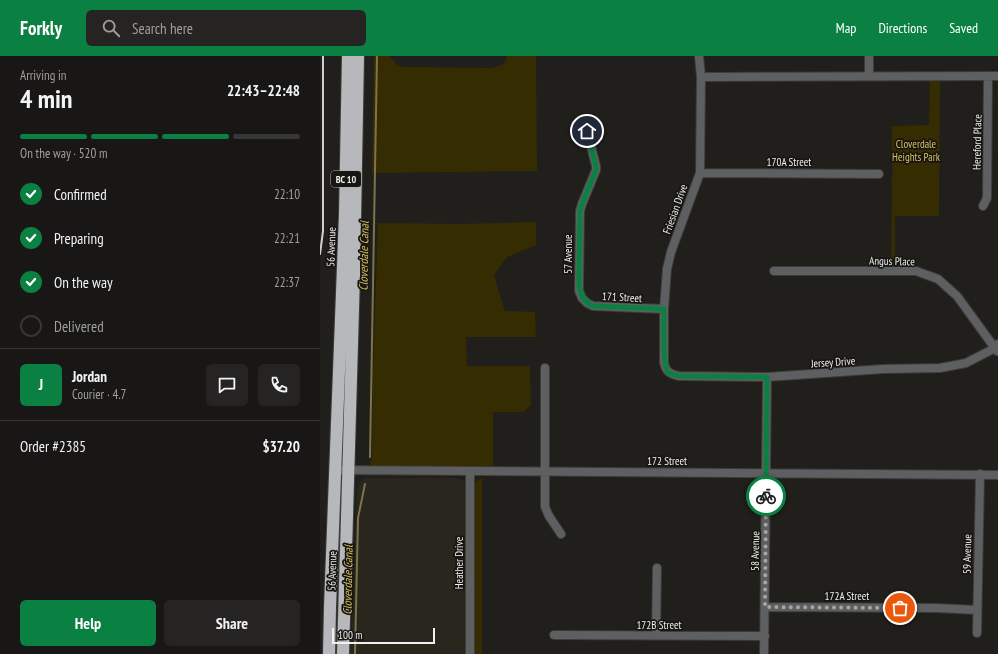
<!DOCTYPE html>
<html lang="en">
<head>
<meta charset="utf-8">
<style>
	:root { --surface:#181715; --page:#252422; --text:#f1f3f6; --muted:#9f9fa0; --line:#363634; --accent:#0b8043 }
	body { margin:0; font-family:"PT Sans Narrow",sans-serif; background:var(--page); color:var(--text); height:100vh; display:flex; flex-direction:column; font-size:15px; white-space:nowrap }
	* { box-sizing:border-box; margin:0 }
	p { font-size:13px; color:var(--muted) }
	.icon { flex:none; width:22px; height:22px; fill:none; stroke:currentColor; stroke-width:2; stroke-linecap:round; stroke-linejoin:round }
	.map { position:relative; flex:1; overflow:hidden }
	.details { display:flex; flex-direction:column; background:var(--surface); width:320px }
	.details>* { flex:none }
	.scale { position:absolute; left:12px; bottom:10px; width:103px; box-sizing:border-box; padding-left:4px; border:2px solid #f0efed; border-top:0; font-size:11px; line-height:14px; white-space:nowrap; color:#f0efed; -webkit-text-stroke:3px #171613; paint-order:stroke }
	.pin { position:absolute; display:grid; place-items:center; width:34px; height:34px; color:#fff; margin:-17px; border:2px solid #fff; border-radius:50%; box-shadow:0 1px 4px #0007 }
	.courier { position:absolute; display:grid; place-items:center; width:40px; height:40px; margin:-20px; border:3px solid #0b8043; border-radius:50%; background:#fff; color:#222; box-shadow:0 1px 5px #0007 }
	.headline em { font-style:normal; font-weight:700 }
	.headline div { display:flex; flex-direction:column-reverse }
	.headline { display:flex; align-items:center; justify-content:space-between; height:68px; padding:0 20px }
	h1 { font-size:26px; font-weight:700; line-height:30px }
	.bar { display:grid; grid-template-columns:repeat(4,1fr); gap:6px 4px; align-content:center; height:48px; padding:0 20px }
	.bar i { height:5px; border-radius:3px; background:var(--line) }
	.bar .selected { background:var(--accent) }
	.bar p { grid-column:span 4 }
	.line { display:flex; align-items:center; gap:10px; padding:0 20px; border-top:1px solid var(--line) }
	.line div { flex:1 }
	.round { display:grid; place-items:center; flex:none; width:42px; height:42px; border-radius:6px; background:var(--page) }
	ol { padding:0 20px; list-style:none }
	li { display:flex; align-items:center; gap:12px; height:44px }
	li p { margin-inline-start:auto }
	li .icon { padding:4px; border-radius:50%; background:var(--accent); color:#fff; stroke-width:4 }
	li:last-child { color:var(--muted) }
	li i { width:22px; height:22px; border:2px solid var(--line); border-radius:50% }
	.cta { display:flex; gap:8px; margin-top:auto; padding:8px 20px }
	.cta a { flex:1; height:46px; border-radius:6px; background:var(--accent); color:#fff; font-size:16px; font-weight:700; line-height:46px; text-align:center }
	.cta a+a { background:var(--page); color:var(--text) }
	header { display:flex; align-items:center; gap:24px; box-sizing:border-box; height:56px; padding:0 20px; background:var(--accent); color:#fff }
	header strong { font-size:19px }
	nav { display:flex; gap:22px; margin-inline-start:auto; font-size:14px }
	.search { width:280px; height:36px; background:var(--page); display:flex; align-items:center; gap:10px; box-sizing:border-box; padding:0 14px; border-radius:6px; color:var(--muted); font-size:15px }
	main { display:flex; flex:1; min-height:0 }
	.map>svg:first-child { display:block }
	.built { fill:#28261d }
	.green { fill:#362c01 }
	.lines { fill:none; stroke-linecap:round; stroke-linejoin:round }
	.stream { stroke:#7c744a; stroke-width:2 }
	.minor-casing { stroke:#3d3c39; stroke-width:10 }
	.highway-casing { stroke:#3d3c39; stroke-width:14 }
	.minor { stroke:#5e5f60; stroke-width:8 }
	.highway { stroke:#b6b8bc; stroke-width:12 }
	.rail { stroke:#d0cfcd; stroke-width:2 }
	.done { stroke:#a7a6a4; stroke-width:4; stroke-dasharray:0 7.2 }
	.route { stroke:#0b8043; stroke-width:5 }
	.labels { text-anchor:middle; stroke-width:3.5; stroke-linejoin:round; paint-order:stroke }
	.shield { fill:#171613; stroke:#afaeac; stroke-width:1 }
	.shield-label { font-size:10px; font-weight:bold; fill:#f0efed }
	.street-label { font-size:11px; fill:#f0efed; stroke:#171613 }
	.park-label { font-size:11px; fill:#d9c15f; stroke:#171613 }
	.water-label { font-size:12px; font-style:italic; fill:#d9c15e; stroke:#171613 }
</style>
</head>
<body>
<header>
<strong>Forkly</strong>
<div class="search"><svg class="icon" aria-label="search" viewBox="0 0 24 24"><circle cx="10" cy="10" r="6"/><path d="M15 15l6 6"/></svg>Search here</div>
<nav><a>Map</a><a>Directions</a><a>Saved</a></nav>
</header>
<main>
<section class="details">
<div class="headline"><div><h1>4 min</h1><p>Arriving in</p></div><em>22:43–22:48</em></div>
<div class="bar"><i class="selected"></i><i class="selected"></i><i class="selected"></i><i></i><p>On the way · 520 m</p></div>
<ol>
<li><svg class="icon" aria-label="check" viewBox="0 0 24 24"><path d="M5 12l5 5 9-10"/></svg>Confirmed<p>22:10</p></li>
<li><svg class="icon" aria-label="check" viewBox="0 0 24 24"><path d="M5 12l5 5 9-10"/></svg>Preparing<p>22:21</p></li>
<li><svg class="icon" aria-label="check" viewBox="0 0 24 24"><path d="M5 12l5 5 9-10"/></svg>On the way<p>22:37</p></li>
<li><i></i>Delivered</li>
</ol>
<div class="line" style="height:72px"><b class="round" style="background:var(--accent);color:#fff">J</b><div><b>Jordan</b><p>Courier · 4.7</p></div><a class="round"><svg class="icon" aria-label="chat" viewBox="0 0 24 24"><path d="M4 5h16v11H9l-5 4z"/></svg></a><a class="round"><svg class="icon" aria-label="phone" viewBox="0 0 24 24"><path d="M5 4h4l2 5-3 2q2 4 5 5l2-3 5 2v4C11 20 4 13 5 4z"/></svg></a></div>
<div class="line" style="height:52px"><div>Order #2385</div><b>$37.20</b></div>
<div class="cta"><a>Help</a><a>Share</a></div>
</section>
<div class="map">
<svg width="678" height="598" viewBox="0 0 678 598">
	<rect width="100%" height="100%" fill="#201f1c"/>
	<path class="built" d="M44,422h92l8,3 2,6v167h-116l3,-45 4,-119 3,-8z"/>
	<path class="green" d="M54,0h16l6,8 6,3 89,1c9,-2 14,-3 16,-12h29l1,115 -165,2z
		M610,25h10l-1,135h-44v50h-4l1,-84 -1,-2 2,-7 -1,-7v-40l37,-1z
		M216,166v23l-29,12 -13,18 11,36 30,1 1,25h-70l1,29h63l1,39 -8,7h-30v56l-115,-1 -8,-2 2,-7 1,-87 5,-148 82,1z
		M162,422v176h-8v-167l2,-5z"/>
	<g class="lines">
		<path class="stream" d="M50,401l7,-401
			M35,598l3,-136 7,-34"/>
		<g class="minor-casing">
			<path id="minor" d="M379,0l2,21 -1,96 -29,79 -4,17 -3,40v54c2,9 6,11 15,13l88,1 116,-8 57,-1 26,-5 29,-15 3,-4
				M549,20v-20
				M381,21l297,-1
				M264,63l12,47v4l-14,34 -2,7 -1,72v8l3,7 5,5 6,3 71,3
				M380,117l179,1
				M663,150l4,-8 1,-122
				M454,215h142l22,8 19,17 40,55
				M225,312v139l4,9 12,18
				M16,414l662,5
				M445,551l172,1 40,2
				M657,577l3,-159
				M234,579l211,1
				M336,580l1,-68
				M150,598v-182
				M444,598l3,-277"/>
		</g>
		<g class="highway-casing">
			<path id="highway" d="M9,598l1,-47 15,-393 3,-158
				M23,598l11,-379 4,-219"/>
		</g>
		<use href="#minor" class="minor"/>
		<use href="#highway" class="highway"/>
		<path class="rail" d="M0,198l3,-23v-175"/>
	</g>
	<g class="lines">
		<path class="done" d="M446,440l-1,111 135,1"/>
		<path class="route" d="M267,75l9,35v4l-14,34 -2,7 -1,72c1,12 4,18 14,23l71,3c0,12 -2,55 4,63 3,3 7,3 11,4l88,1 -1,119"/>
	</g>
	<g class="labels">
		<rect class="shield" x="11" y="115" width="30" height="16" rx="3"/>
		<g class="shield-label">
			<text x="26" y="127">BC 10</text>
		</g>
		<g class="street-label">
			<text transform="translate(657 86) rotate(-89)" y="4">Hereford Place</text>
			<text x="469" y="110">170A Street</text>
			<text transform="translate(355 153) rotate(-70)" y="4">Friesian Drive</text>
			<text transform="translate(11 191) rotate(-88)" y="4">56 Avenue</text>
			<text transform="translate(248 198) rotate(-90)" y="4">57 Avenue</text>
			<text transform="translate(572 205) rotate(1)" y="4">Angus Place</text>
			<text transform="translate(302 241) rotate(3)" y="4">171 Street</text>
			<text transform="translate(513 306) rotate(-4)" y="4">Jersey Drive</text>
			<text x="347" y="409">172 Street</text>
			<text transform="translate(435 495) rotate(-89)" y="4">58 Avenue</text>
			<text transform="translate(647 498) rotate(-89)" y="4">59 Avenue</text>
			<text transform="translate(139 507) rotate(-90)" y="4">Heather Drive</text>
			<text transform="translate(12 515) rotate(-88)" y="4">56 Avenue</text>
			<text x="527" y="544">172A Street</text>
			<text x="339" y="573">172B Street</text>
		</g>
		<g class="park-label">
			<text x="596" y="92">Cloverdale<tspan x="596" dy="13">Heights Park</tspan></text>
		</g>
		<g class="water-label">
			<text transform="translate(44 200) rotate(-89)" y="4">Cloverdale Canal</text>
			<text transform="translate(28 524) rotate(-89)" y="4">Cloverdale Canal</text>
		</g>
	</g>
</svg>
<div class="scale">100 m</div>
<div class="pin" style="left:580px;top:552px;background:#ea580c"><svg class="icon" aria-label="bag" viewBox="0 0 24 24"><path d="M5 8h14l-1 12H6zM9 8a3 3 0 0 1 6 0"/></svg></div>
<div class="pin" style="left:267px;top:75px;background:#1f2937"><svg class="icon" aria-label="home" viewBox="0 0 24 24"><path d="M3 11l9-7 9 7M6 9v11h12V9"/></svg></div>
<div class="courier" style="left:446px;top:440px"><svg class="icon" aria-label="bike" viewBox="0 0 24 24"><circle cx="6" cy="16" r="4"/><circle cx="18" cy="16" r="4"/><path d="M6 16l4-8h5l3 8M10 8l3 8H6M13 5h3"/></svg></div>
</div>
</main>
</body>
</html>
